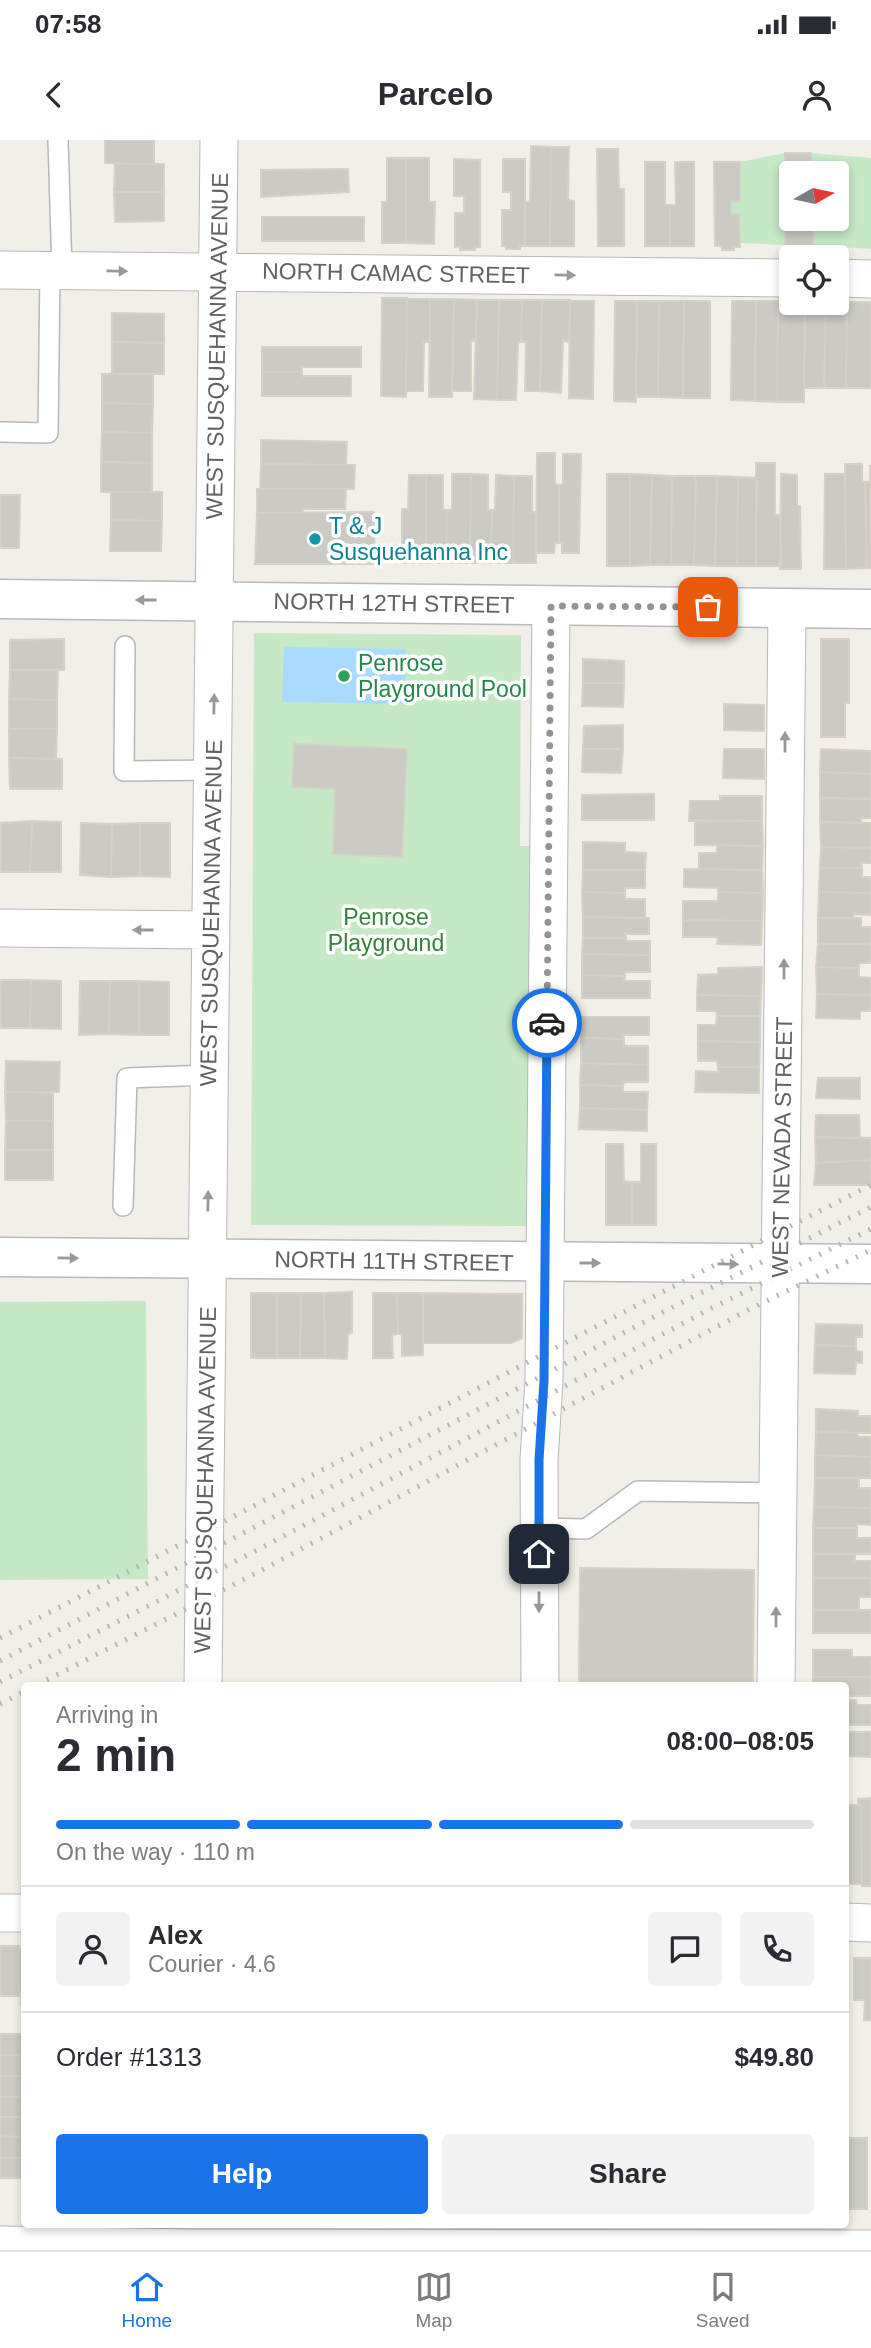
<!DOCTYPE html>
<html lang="en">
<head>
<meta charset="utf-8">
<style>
	:root { --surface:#fff; --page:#f2f2f3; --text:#2b2b33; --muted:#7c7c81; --line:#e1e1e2; --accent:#1a73e8 }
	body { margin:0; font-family:Arial,sans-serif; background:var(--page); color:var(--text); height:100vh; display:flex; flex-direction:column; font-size:26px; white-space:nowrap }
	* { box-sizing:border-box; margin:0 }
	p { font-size:23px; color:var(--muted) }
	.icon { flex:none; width:38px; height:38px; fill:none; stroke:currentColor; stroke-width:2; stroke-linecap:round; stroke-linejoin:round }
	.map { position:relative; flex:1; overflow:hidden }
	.details { position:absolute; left:21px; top:1542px; width:828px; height:546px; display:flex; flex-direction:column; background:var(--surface); border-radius:7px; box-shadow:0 4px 10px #0003 }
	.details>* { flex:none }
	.needle { width:46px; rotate:81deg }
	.tools { position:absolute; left:779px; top:21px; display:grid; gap:14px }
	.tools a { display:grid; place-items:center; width:70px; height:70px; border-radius:7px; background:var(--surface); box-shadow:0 4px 10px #0003; font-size:35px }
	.pin { position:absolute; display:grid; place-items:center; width:60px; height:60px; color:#fff; margin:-30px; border-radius:14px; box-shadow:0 4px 10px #0006 }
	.courier { position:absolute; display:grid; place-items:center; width:70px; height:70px; margin:-35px; border:5px solid #1a73e8; border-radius:50%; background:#fff; color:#222; box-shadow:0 2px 9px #0007 }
	.head em { font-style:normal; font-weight:700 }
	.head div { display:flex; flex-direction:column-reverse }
	.head { display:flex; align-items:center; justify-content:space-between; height:119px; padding:0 35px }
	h1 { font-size:46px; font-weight:700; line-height:52px }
	.bar { display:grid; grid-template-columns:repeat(4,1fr); gap:10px 7px; align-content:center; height:84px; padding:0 35px }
	.bar i { height:9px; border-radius:5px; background:var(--line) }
	.bar .selected { background:var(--accent) }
	.bar p { grid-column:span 4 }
	.line { display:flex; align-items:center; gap:18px; padding:0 35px; border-top:2px solid var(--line) }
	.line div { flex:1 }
	.round { display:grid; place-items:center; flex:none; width:74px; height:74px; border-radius:7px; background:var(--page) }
	.primary-button { display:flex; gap:14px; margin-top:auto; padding:14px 35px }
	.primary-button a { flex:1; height:80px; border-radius:7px; background:var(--accent); color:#fff; font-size:28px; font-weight:700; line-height:80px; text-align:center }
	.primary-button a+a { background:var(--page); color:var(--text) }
	.status { display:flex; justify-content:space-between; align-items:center; height:49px; padding:0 35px; background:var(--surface); direction:ltr }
	.status svg { height:19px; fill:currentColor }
	header { display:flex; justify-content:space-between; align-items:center; height:91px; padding:0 35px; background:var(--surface); font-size:32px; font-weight:700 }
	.dock { display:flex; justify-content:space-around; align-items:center; height:98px; border-top:2px solid var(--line); background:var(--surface); font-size:19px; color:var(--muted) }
	.dock a { display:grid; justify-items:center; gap:4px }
	.dock .selected { color:var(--accent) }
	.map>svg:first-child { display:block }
	.green { fill:#c5e8c5 }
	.water { fill:#aadaff }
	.building { fill:#cccac5; stroke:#d6d1c6; stroke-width:2 }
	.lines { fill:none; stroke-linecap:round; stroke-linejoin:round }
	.lane-casing { stroke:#b5b8bc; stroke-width:22 }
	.street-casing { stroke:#b5b8bc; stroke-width:39 }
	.secondary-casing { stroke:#b6babf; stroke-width:41 }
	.lane { stroke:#fff; stroke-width:19 }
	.street { stroke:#fff; stroke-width:37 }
	.secondary { stroke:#fff; stroke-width:38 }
	.rail { stroke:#b6b7b8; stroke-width:5; stroke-dasharray:2 9; stroke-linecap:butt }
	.oneway { fill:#979a9d }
	.done { stroke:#929495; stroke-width:7; stroke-dasharray:0 12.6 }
	.route { stroke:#1a73e8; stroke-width:9 }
	.culture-dot { fill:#0f9aa8; stroke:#fff; stroke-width:2.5 }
	.leisure-dot { fill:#2e9e5b; stroke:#fff; stroke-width:2.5 }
	.labels { text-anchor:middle; stroke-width:7; stroke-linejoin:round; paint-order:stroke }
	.street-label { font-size:23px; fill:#5f6368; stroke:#fff }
	.culture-label { font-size:23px; fill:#0d838f; stroke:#fff; text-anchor:start }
	.leisure-label { font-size:23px; fill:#27864d; stroke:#fff; text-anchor:start }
	.park-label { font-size:23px; fill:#348238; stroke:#fff }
</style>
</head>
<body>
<div class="status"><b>07:58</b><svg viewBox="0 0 49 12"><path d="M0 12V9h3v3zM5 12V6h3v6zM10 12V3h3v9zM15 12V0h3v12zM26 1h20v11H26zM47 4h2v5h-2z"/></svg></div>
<header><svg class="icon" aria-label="back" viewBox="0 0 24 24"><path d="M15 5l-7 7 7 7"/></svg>Parcelo<svg class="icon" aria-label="person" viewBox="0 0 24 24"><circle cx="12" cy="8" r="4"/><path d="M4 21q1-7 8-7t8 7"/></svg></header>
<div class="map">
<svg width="871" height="2110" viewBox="0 0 871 2110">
	<rect width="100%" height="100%" fill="#f1efe8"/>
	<path class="green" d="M785,13v92l-45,-2 -1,-29h-8v-12l9,-1v-39z
		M811,13l60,5v91l-58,-4v-26h23v-46h-24z
		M254,493l267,2 -1,211h10l-2,380 -277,-1z
		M146,1161l2,278 -148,1v-278z"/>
	<path class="water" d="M284,507l122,2 -1,55 -123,-2z"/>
	<path class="building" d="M105,0h49v24l-49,-1z
		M531,6l20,1 -1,99h-25v-44h5z
		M551,7h18l-1,53 6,1v45h-24z
		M597,9h21l1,40h5v57h-26z
		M785,13h26l1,20h-21v46h22v26h-28z
		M387,18h19v85h-24v-41h5z
		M406,18h23v44h6l-1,42 -28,-1z
		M454,19l26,1v87h-5v3h-15v-4l-5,1v-34h9v-17h-10z
		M503,19h22v87h-5v3h-14v-3h-4v-36h9v-18h-8z
		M645,22h20v43h5v41h-25z
		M675,22h19v84h-24v-41h6z
		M714,22h26v39l-9,1v12h8l1,33h-6v3h-12v-4h-7z
		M115,24h49v28h-50z
		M348,29l1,23 -88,5v-27z
		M114,52h50v29l-49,1z
		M262,77h102v24h-102z
		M382,158h25l-1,99 -25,-1z
		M407,158l23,1v43h-6l-1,49h-17z
		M430,159h24l-2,98h-23z
		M454,159l23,1 -1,41h-5v50h-19z
		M477,160h22l-2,100 -23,-1z
		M499,160h23l-1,42h-3l-2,58h-19z
		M522,160h20l-2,91h-15l1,-49h-5z
		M542,160h28l-1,42 -6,-1 -2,52 -21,-2z
		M570,160l24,1 -1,98 -24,-1z
		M615,161h22l-1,101 -22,-1z
		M637,161h22l-1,96h-22z
		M659,161h25l-1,97 -25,-1z
		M684,161h26v97h-27z
		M732,161h24l-1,100 -24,-1z
		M756,161h22l-1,101 -22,-1z
		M778,161l27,2 -1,99h-27z
		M847,162h24v86h-25z
		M847,162l-1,86h-22l2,-85z
		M805,163h21l-2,85h-20z
		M112,173l52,1v29l-52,-1z
		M112,202l52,1v31h-52z
		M262,207h99v20h-59v5h-40z
		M262,232h40v4h49v20h-89z
		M102,234h51v30l-51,-1z
		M102,263l51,1 -1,29 -50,-1z
		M102,292l50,1v30l-51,-1z
		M261,300l86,2 -1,23 -85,-1z
		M537,313h18v31l4,1v58h-4l-1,10h-18z
		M563,314h18l-2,99h-17v-10h-3v-58l4,-1z
		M101,322l51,1v29h-51z
		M756,323h19v52h5l1,51h-25z
		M261,324l94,1 -1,24h-94z
		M845,324h17v18h3l2,86 -21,1z
		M870,325l1,103h-4l-2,-86h5z
		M452,334h19l-1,89h-24l1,-53h5z
		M471,334l17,1v35h4l-1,53h-21z
		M607,334h23v92h-23z
		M630,334l22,1 -2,90 -20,1z
		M781,334l16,1v31h3l1,63h-21z
		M825,334h20l1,95h-22z
		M409,335h17v88h-24v-54h6z
		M426,335h17v35h4l-1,53h-20z
		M496,335l18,1 -1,87h-22l1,-53h3z
		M652,335l20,1 -1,89h-21z
		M514,336h18v36h4v51h-23z
		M672,336h24l-2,89h-23z
		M696,336h21l-2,90 -21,-1z
		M717,336l21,1 -1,89h-22z
		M738,337l19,1 -1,88h-19z
		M257,349h89l-1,20h-42v4h-46z
		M111,352h51v29l-51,-1z
		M0,355h20l-1,53h-19z
		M374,372l1,52h-120l2,-51z
		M111,380l51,1 -1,30h-51z
		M64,499v31h-54v-30z
		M821,499h28v64h-4v34h-24z
		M583,519l41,2v22h-41z
		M10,530h48l-1,30 -48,-1z
		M583,543h41l-1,24 -41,-1z
		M9,559l48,1v29h-48z
		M724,564l40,1v26l-40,-1z
		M623,585v24h-40l1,-23z
		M9,589h48l-1,30 -47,-1z
		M294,604l113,5 -5,108 -69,-3 2,-65 -43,-2z
		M583,609h40l-2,24 -39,-1z
		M724,609h40v30l-41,-1z
		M821,609l50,2v23l-51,-2z
		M9,618l53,1v30h-52z
		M820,632l51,2v25l-51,-1z
		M654,654v26h-72v-25z
		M720,656h42v25h-73l1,-20h30z
		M820,658l51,1v19h-10v5l-41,-1z
		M695,680l67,1 1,25 -68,-1z
		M32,681l-2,51h-29v-49z
		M32,681l29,1v50h-31z
		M820,682l51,1v25l-50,-1z
		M81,683l31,1 -1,53 -31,-2z
		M140,683h30v54l-30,-1z
		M140,683v53l-29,1 1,-53z
		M583,702l42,1v9l21,1 -1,17h-62z
		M717,705l46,1 -1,24 -63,-1v-16h18z
		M821,707l50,1v15h-10l1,5h-42z
		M820,728h42v9h9v16l-52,-1z
		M684,729l78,1 1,23 -45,-1v-4l-34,-1z
		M583,730h62v18h-20v5l-43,-1z
		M582,752l43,1v6h20v19l-62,-1z
		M718,752l45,1 -1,28 -79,-1v-19h35z
		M819,752l52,1v22l-17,-1 -1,4h-35z
		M583,777l66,1v16h-24l1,4h-43z
		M818,778h43v9h10v17h-53z
		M683,780l79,1 -1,24 -44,-1 1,-7h-35z
		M583,798h43v3h24v14l-68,-1z
		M818,804h53v19h-12v5l-43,-1z
		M582,814l68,1v17h-26l1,4 -43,-1z
		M762,827l-1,29 -64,-1 1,-20 20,-1v-6z
		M816,827l43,1v9l12,1v17l-54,-1z
		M582,835l43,1 -1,5h26v17h-68z
		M0,840h31l-1,48h-29z
		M31,840l30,1v48l-31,-1z
		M80,841h30l-1,53 -30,1z
		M110,841h29v54l-30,-1z
		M139,841l30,1v53h-30z
		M817,854l54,1v16h-11v8l-44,-1z
		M697,855l64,1 -1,20h-43l-1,-5h-19z
		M717,876h43v26l-62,-1v-16h18z
		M582,877h67v18h-26l1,4 -43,-1z
		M581,898l43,1v7h24v19l-67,-2z
		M698,901l62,1 -1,25h-41l-1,-6h-19z
		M6,921l54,1 -1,30h-54z
		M581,923l67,2v17h-24l-1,4 -43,-1z
		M718,927h41v26l-64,-1 1,-21 22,1z
		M818,938h42v21l-44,-1z
		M580,945l43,1v6h25l-1,18 -67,-2z
		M5,952l48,1v28h-47z
		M580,968l67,2v21l-68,-2z
		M816,975h43l1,23 -45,-1z
		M6,981h47v29h-48z
		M815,997l56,1v22l-55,3z
		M606,1004h17l1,37 8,1v43h-26z
		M641,1004h15v81h-24v-43h9z
		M5,1010h48v30h-48z
		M871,1020v25h-57l2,-22z
		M352,1152v41l-4,1 -1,25 -22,-1 -1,-65z
		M251,1153h26v65h-26z
		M277,1153h24l-1,65h-23z
		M301,1153h23l1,65h-25z
		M373,1153h24l1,41 -6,1 1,23h-20z
		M397,1153h26v62l-21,1v-22h-4z
		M423,1153l99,1v44l-11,5h-88z
		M816,1184l46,1v12h-6v9l-41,-1z
		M815,1205l41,1v5l6,1v11l-6,-1 -1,12 -41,-1z
		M816,1269l42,2v5h13v17l-55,-1z
		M816,1292l42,1v4h13v20l-56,-2z
		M815,1315l56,2v21h-56z
		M815,1338h44v10h12v20l-57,-1z
		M814,1367l57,1v17l-14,-1v4h-44z
		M813,1388h44v10h14v16h-58z
		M813,1414h42v7h16v17h-58z
		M580,1428l174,2 -1,115h-174z
		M813,1438h58v19h-12v13h-46z
		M813,1470h58v23h-58z
		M813,1510h39v7h19v20h-58z
		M813,1537h58v19h-26v-11h-32z
		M845,1560h11l1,5h14v20h-26z
		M845,1592h26v25l-26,-1z
		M871,1658v88h-9l-1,-81h-3v-6z
		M845,1665h16l1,79h-17z
		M0,1806h19v50h-19z
		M19,1809h5v56h-3l1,-13h-3z
		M854,1818h17v62h-7l1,-20h-11z
		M0,1894h24v21h-24z
		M0,1915h24v21h-24z
		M0,1936h24v21h-24z
		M0,1957h24v20h-24z
		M0,1977h24v20l-24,-1z
		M0,1996l24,1v21h-24z
		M847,1998h20v71h-20z
		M0,2018h24v20h-24z"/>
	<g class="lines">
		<g class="lane-casing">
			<path id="lane" d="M58,0l4,130
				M0,292l48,1 2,-163
				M125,506l-1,125 89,-1
				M123,1066l4,-128 83,-3
				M539,1388l47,1 52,-38 138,2"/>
		</g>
		<g class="street-casing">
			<path id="street" d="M0,130l791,8
				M836,138l35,1
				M0,788l211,2
				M203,1545l16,-1545
				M540,1545l-1,-225 5,-79 7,-775
				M776,1545l11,-1077
				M0,1773h24
				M845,1782l26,1
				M0,2105l196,3 675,1"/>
		</g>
		<g class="secondary-casing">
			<path id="secondary" d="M0,459l871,10
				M0,1117l871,7"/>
		</g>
		<use href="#lane" class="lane"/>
		<use href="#street" class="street"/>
		<use href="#secondary" class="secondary"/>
		<path class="rail" d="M0,1498c291,-150 579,-305 871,-453
			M0,1521l669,-352 202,-102
			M0,1542l261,-134 447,-238 163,-81
			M37,1545l223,-114 488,-261 123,-60
			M0,1564l24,-12"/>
	</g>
	<defs><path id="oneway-solid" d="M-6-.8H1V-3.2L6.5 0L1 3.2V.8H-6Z" transform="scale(1.75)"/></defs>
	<g class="oneway">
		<use href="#oneway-solid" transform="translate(117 131) rotate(1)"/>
		<use href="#oneway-solid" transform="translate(565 135) rotate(1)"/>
		<use href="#oneway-solid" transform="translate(146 460) rotate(-180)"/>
		<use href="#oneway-solid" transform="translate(214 564) rotate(-89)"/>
		<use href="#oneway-solid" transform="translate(785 602) rotate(-90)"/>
		<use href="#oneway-solid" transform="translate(143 790) rotate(-180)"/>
		<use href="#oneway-solid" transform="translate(784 829) rotate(-90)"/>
		<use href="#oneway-solid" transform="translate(208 1061) rotate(-89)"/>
		<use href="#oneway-solid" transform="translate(68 1118) rotate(1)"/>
		<use href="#oneway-solid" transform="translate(590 1123)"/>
		<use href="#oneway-solid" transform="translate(728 1124) rotate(1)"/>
		<use href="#oneway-solid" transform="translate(539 1462) rotate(90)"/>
		<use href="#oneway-solid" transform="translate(776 1477) rotate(-90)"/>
	</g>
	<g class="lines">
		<path class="done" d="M547,883l4,-417 157,1"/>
		<path class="route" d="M539,1414v-94l5,-79 3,-358"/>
	</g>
	<circle class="culture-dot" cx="315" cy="399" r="7"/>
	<circle class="leisure-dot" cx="344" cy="536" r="7"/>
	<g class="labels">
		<g class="street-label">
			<text transform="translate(396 133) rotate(1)" y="8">NORTH CAMAC STREET</text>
			<text transform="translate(217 206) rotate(-89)" y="8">WEST SUSQUEHANNA AVENUE</text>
			<text transform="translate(394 463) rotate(1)" y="8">NORTH 12TH STREET</text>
			<text transform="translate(211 773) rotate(-89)" y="8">WEST SUSQUEHANNA AVENUE</text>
			<text transform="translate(782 1007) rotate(-89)" y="8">WEST NEVADA STREET</text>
			<text transform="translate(394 1121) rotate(1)" y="8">NORTH 11TH STREET</text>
			<text transform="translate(205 1340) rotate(-89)" y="8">WEST SUSQUEHANNA AVENUE</text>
		</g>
		<g class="culture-label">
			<text x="329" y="394">T &amp; J<tspan x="329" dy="26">Susquehanna Inc</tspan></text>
		</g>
		<g class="leisure-label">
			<text x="358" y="531">Penrose<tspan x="358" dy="26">Playground Pool</tspan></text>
		</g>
		<g class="park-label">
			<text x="386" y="785">Penrose<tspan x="386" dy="26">Playground</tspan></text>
		</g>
	</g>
</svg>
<div class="tools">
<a><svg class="needle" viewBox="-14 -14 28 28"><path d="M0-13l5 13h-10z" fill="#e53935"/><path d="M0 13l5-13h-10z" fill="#7c7c81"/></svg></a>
<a><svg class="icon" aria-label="locate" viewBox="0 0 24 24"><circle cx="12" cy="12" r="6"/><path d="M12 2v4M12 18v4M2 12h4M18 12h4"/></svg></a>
</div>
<div class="pin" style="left:708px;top:467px;background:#ea580c"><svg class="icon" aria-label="bag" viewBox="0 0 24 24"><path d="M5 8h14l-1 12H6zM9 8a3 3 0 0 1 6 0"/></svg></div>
<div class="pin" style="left:539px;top:1414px;background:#1f2937"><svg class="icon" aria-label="home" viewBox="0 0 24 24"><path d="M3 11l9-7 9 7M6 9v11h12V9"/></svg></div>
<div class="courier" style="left:547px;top:883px"><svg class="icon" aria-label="car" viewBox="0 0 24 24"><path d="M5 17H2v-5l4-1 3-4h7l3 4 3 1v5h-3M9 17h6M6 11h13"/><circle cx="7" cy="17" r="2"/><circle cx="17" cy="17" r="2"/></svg></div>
<section class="details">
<div class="head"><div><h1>2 min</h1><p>Arriving in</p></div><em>08:00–08:05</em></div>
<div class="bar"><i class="selected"></i><i class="selected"></i><i class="selected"></i><i></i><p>On the way · 110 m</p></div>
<div class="line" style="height:126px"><a class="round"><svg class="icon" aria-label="person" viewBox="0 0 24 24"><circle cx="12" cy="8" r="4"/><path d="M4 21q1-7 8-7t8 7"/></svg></a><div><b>Alex</b><p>Courier · 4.6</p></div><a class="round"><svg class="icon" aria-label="chat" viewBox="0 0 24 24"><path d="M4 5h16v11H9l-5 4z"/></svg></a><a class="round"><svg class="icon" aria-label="phone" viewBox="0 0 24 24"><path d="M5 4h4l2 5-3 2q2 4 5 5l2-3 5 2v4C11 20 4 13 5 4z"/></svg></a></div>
<div class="line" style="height:91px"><div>Order #1313</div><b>$49.80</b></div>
<div class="primary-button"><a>Help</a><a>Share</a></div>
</section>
</div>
<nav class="dock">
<a class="selected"><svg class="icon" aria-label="home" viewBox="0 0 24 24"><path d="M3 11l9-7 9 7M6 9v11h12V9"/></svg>Home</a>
<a><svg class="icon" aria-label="map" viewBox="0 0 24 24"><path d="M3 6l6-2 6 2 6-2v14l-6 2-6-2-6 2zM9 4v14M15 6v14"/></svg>Map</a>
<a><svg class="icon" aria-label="saved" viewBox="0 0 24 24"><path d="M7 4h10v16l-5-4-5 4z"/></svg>Saved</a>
</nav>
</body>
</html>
